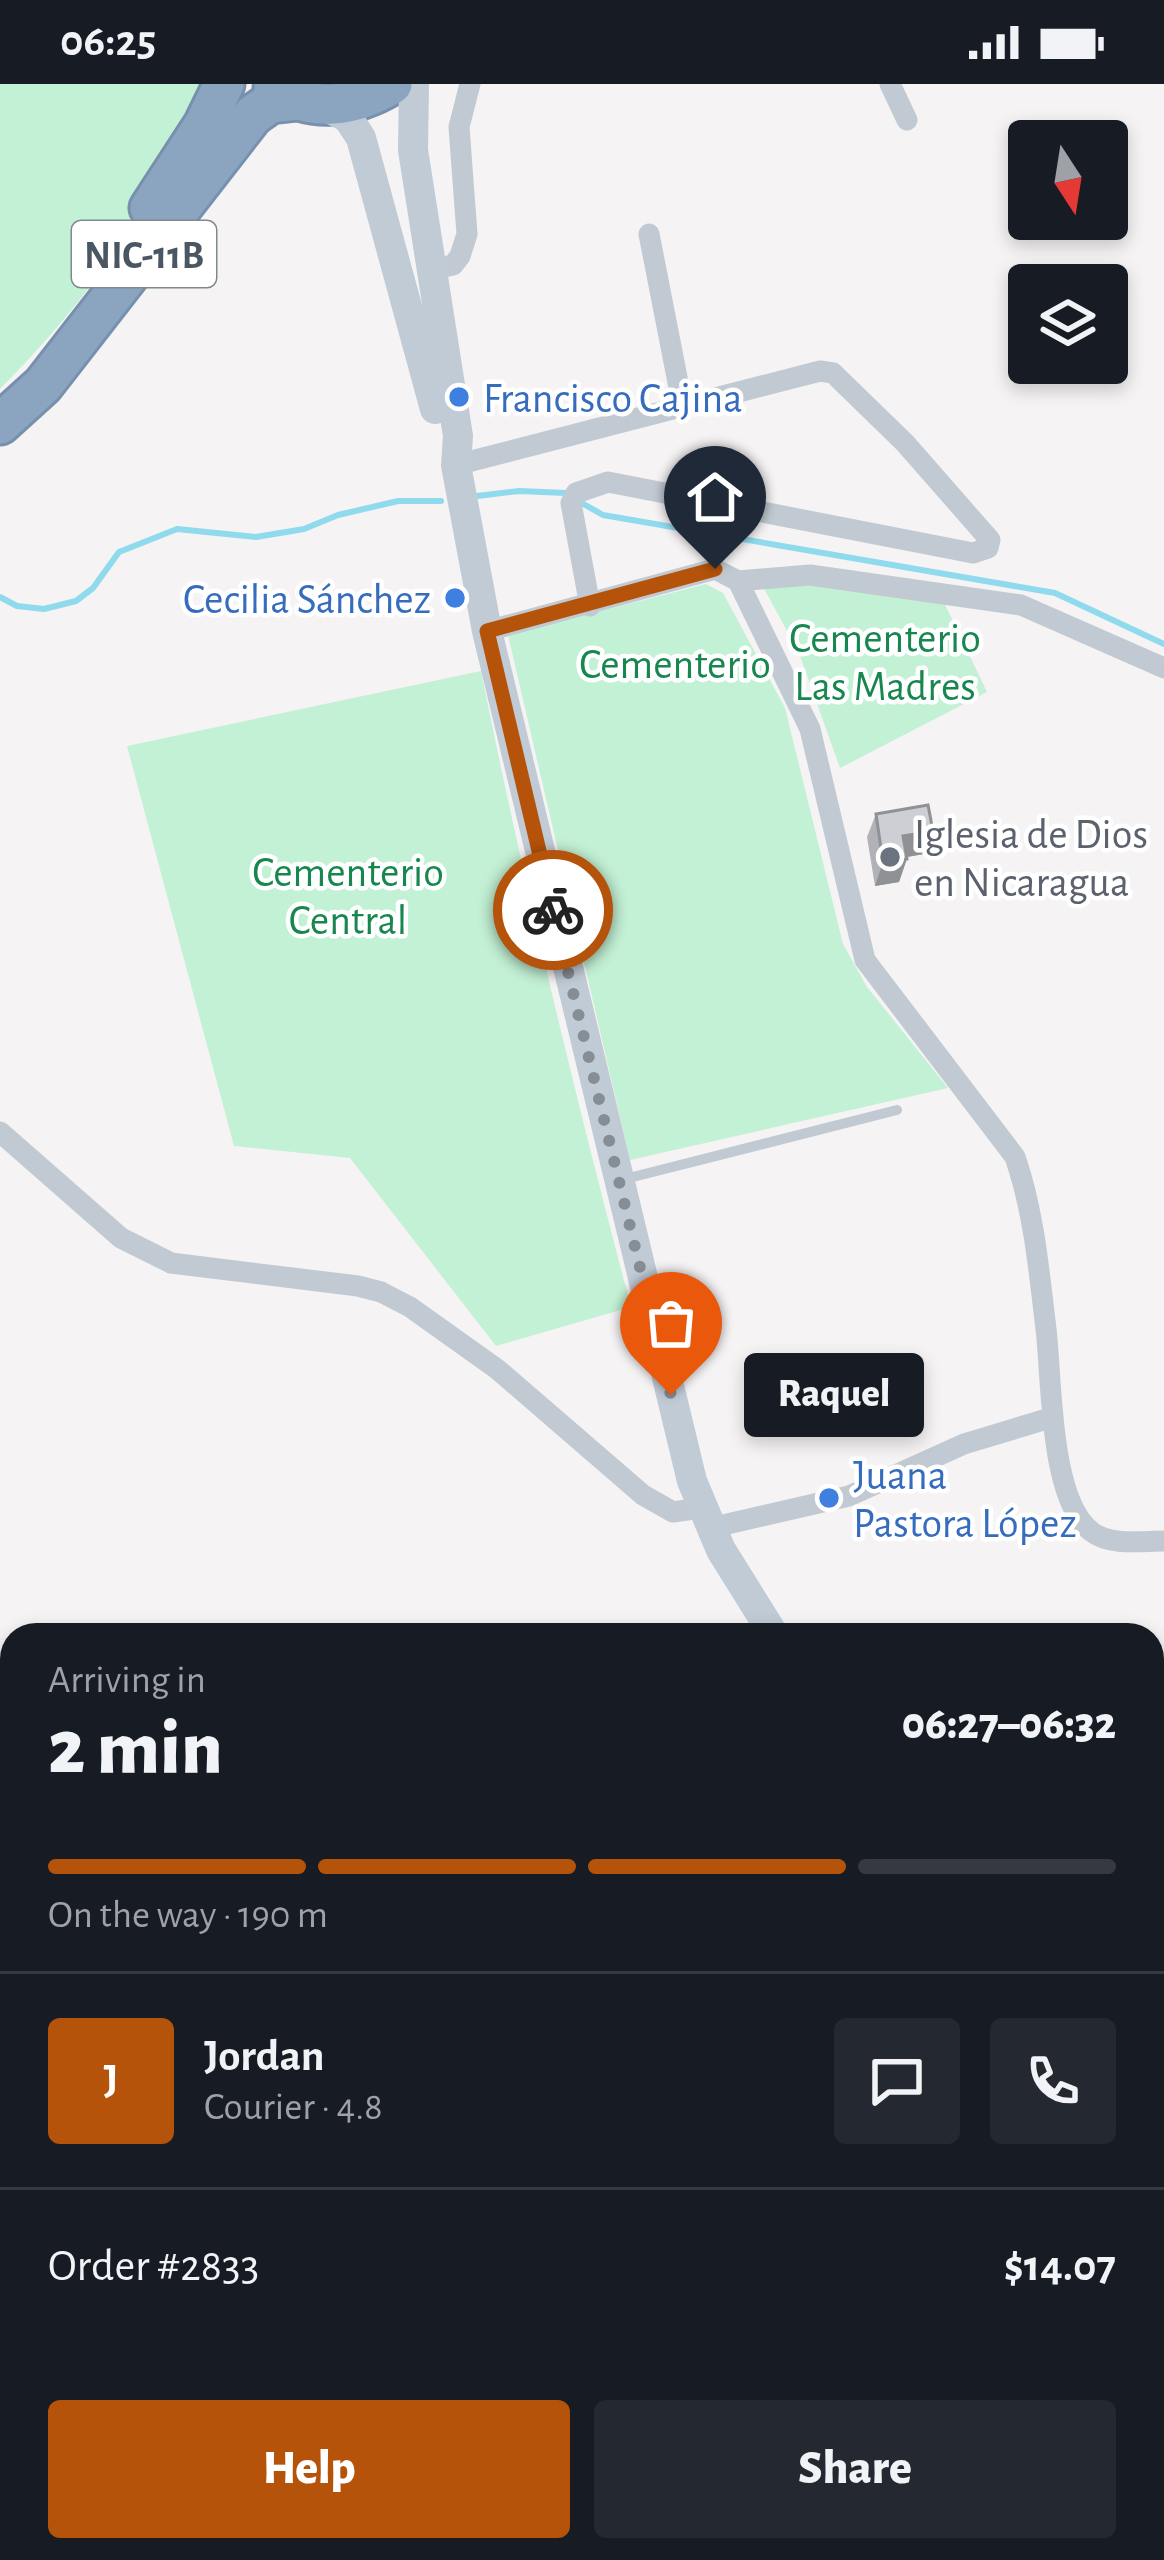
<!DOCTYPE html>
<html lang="en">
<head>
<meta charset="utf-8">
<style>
	:root { --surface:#171b24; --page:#242831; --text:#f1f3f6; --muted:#9ea1a6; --line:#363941; --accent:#b45309 }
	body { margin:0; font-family:"Alegreya Sans",sans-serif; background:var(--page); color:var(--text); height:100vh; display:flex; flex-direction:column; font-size:45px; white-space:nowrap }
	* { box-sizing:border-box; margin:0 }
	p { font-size:39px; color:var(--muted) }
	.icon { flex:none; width:66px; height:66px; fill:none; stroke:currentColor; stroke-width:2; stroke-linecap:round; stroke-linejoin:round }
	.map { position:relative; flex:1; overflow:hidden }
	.drawer { position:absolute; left:0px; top:1539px; width:1164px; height:939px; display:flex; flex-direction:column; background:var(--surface); border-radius:36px 36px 0 0; box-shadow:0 6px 18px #0003 }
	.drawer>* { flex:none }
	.needle { width:78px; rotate:168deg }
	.controls { position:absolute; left:1008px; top:36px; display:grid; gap:24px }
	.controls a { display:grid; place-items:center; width:120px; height:120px; border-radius:12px; background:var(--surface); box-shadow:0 6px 18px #0003; font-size:60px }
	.pin { position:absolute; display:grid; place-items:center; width:102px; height:102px; color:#fff; margin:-123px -51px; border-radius:50% 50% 50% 0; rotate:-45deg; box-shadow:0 0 12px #0007 }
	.pin .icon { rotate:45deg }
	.courier { position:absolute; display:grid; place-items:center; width:120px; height:120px; margin:-60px; border:9px solid #b45309; border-radius:50%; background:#fff; color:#222; box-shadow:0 3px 15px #0007 }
	.bubble { position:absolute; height:84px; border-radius:12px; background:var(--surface); box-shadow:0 6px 18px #0003; font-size:39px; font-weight:800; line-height:84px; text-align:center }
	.headline em { font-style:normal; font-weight:800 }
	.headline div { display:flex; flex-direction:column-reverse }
	.headline { display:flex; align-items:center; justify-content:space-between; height:204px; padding:0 48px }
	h1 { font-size:78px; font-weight:800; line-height:90px }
	.bar { display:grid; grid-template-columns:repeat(4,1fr); gap:18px 12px; align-content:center; height:144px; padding:0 48px }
	.bar i { height:15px; border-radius:9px; background:var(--line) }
	.bar .on { background:var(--accent) }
	.bar p { grid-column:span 4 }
	.line { display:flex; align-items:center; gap:30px; padding:0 48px; border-top:3px solid var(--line) }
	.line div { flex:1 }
	.round { display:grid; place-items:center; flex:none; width:126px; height:126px; border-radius:12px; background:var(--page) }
	.cta { display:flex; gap:24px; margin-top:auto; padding:24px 48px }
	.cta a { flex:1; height:138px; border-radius:12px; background:var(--accent); color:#fff; font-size:48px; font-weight:800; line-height:138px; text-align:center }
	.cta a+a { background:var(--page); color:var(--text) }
	.status { display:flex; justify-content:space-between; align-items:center; height:84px; padding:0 60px; background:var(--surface); direction:ltr }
	.status svg { height:33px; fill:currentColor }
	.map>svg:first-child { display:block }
	.green { fill:#c3f1d5 }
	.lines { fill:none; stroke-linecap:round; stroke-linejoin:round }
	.stream { stroke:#90daee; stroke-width:6 }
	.highway-casing { stroke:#7690ad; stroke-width:45 }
	.lane { stroke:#c1cad2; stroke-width:10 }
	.street { stroke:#c1cad2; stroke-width:21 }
	.secondary { stroke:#c1cbd6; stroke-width:30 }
	.highway { stroke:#8ba5c1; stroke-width:39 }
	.wall { fill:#b0b2b7 }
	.shaded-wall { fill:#909195 }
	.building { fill:#cdcfd5; stroke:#909195; stroke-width:3 }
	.done { stroke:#868d94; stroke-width:12; stroke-dasharray:0 21.6 }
	.route { stroke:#b45309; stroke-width:15 }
	.shop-dot { fill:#3f7fe0; stroke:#fff; stroke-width:4.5 }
	.worship-dot { fill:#6b7280; stroke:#fff; stroke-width:4.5 }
	.labels { text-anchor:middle; stroke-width:9; stroke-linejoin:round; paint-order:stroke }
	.shield { fill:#fff; stroke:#808990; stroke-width:3 }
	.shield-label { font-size:39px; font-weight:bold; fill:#4a5661 }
	.shop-label { font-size:42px; fill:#366cbe; stroke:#fff; text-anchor:start }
	.park-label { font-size:42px; fill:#17864f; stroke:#fff }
	.worship-label { font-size:42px; fill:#5b616d; stroke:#fff; text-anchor:start }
</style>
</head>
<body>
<div class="status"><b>06:25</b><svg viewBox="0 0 49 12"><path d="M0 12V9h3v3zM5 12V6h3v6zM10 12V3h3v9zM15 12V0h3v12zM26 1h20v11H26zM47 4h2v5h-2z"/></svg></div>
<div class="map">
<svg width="1164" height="2476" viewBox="0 0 1164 2476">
	<rect width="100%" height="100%" fill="#f5f3f3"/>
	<path class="green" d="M0,0h224c-68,113 -130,211 -224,305z
		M761,499l178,9 48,100 -147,76 -41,-115z
		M706,500l17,9 62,115 58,236 24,43 81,101 -318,72 -122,-525z
		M481,587c43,214 94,425 150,636l-135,39 -146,-188 -116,-12 -107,-400z"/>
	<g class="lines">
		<path class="stream" d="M477,412l42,-5 47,2
			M580,418l23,13 452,78 109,51
			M0,513l17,9 27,3 32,-8 17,-13 26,-36 58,-23 79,8 48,-8 34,-14 60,-14h43"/>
		<g class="highway-casing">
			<path id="highway" d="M274,4c39,25 80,19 118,-4
				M150,124l54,-83 20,-41
				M0,340l43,-39 210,-270 17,-12 27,-3"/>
		</g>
		<path class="lane" d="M621,1096l276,-70"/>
		<path class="street" d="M890,0l17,36
			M649,150l34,174
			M430,186l23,-5 7,-9 7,-22 -8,-107 11,-43
			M456,381l364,-94 13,2 72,70 85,97 -2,8 -15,5 -365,-71 -32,11 -5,10 19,103
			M738,497l72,-6 211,30 143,63
			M487,547l228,-62 23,12 72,148 55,231 150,197c19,55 24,114 31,172 6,49 3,172 46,203 18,14 50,9 72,9
			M0,1048l121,106 50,25 187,23 23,6 29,15 87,62 146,126 30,17 28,-4
			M710,1444l139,-32 115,-52 86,-26
			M1152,1755l12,4
			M0,2389l12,13
			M49,2466l5,10
			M532,2466l12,10
			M1002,2466l4,10"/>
		<path class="secondary" d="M414,0l-1,66 45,286 -2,29 31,166 205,850 29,69 53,85
			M323,21l25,13 13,20 74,271
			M1152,2164l12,19"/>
		<use href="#highway" class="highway"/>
	</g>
	<path class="wall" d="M876,730l48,40 -17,3 -8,25 -24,4 -8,-49z"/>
	<path class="shaded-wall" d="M933,747l-9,23 -29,5 8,-23z
		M907,775l-8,23 -24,4 8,-24z"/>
	<path class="building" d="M928,721l5,26 -30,5 4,23 -24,3 -7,-48z"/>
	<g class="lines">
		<path class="done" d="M553,826l118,485"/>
		<path class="route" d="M553,826l-66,-279 228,-62"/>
	</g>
	<g class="shop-dot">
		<circle cx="459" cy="313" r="12"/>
		<circle cx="455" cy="514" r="12"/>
		<circle cx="829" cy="1414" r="12"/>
	</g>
	<circle class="worship-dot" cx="890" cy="773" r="12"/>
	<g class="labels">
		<rect class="shield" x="72" y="137" width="144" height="66" rx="9"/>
		<g class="shield-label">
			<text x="144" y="184">NIC-11B</text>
		</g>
		<g class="shop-label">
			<text x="483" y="328">Francisco Cajina</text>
			<text x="431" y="529" text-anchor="end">Cecilia Sánchez</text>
			<text x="853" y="1405">Juana<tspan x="853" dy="48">Pastora López</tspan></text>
		</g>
		<g class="park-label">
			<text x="885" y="568">Cementerio<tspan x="885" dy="48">Las Madres</tspan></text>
			<text x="675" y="594">Cementerio</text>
			<text x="348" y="802">Cementerio<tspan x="348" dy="48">Central</tspan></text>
		</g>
		<g class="worship-label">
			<text x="914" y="764">Iglesia de Dios<tspan x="914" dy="48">en Nicaragua</tspan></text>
		</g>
	</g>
</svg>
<div class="controls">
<a><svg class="needle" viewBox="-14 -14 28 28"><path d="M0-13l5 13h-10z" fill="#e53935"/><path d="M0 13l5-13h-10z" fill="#9ea1a6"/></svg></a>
<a><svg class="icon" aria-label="layers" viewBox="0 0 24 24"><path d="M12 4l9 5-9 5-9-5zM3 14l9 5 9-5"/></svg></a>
</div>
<div class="pin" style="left:671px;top:1311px;background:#ea580c"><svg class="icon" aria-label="bag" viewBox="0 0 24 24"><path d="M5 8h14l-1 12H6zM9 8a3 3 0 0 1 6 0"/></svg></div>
<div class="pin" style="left:715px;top:485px;background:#1f2937"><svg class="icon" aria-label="home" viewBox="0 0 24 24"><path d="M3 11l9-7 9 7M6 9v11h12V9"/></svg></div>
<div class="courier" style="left:553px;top:826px"><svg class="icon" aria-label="bike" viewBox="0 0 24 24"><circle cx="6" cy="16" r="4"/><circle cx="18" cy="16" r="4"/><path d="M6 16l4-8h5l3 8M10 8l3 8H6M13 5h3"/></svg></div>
<div class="bubble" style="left:744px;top:1269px;width:180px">Raquel</div>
<section class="drawer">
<div class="headline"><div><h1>2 min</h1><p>Arriving in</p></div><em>06:27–06:32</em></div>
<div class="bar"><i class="on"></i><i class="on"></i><i class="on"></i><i></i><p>On the way · 190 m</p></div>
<div class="line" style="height:216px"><b class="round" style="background:var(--accent);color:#fff">J</b><div><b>Jordan</b><p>Courier · 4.8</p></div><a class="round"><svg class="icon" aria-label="chat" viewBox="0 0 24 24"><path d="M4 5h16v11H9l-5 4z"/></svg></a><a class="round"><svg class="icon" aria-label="phone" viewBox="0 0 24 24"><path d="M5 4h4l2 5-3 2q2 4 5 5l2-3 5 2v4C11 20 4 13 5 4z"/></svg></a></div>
<div class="line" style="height:156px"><div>Order #2833</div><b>$14.07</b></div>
<div class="cta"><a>Help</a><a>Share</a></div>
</section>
</div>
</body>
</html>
